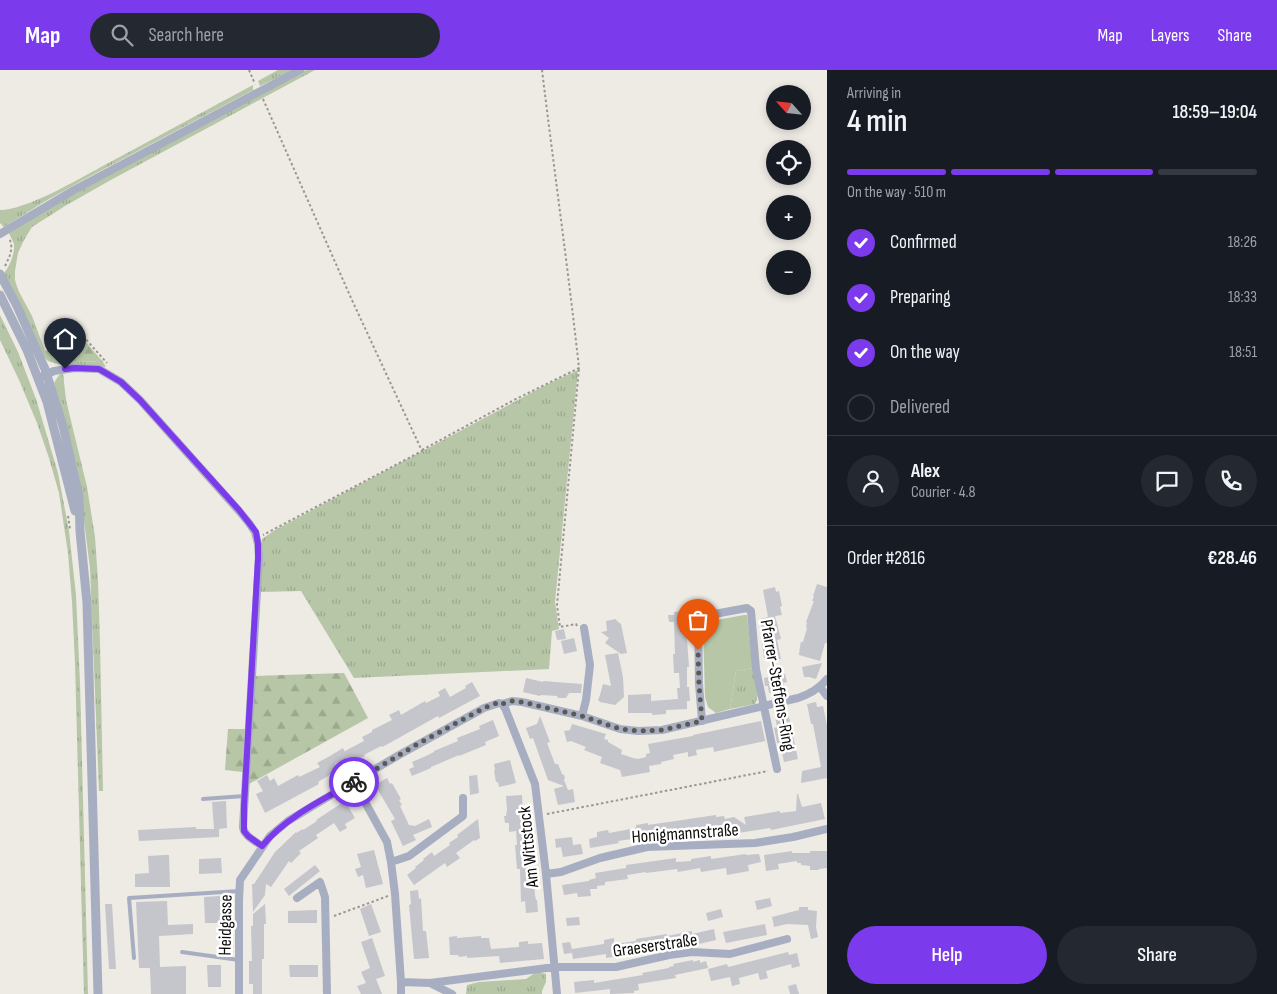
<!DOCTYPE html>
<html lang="en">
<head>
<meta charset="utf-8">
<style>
	:root { --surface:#171b24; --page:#242831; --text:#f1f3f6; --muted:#9ea1a6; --line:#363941; --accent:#7c3aed }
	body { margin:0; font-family:"Sofia Sans Condensed",sans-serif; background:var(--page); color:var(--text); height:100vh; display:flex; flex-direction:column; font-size:19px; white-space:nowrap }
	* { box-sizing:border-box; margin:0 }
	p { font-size:16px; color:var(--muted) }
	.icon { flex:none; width:28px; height:28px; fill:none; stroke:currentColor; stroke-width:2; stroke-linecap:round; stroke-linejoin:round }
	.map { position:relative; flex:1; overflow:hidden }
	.sheet { display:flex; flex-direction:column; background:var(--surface); width:450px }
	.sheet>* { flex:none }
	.needle { width:32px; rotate:297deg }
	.buttons { position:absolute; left:766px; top:15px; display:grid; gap:10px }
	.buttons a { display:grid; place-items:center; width:45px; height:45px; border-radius:50%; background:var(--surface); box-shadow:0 2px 8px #0003; font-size:25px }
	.pin { position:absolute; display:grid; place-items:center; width:42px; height:42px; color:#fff; margin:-51px -21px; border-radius:50% 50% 50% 0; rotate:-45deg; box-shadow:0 0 5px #0007 }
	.pin .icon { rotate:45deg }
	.courier { position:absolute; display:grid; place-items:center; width:50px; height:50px; margin:-25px; border:4px solid #7c3aed; border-radius:50%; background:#fff; color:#222; box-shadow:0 1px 6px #0007 }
	.summary em { font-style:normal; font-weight:600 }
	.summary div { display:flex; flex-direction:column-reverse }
	.summary { display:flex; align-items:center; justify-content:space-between; height:85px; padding:0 20px }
	h1 { font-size:32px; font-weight:600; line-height:38px }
	.bar { display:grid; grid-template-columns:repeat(4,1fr); gap:8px 5px; align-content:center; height:60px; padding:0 20px }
	.bar i { height:6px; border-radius:4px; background:var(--line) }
	.bar .on { background:var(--accent) }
	.bar p { grid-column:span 4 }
	.line { display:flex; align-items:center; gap:12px; padding:0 20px; border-top:1px solid var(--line) }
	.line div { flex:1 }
	.round { display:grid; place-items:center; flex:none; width:52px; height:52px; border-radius:26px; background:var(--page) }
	ol { padding:0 20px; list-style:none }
	li { display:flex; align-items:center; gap:15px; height:55px }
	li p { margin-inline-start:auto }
	li .icon { padding:5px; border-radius:50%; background:var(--accent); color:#fff; stroke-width:4 }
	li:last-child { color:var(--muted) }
	li i { width:28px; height:28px; border:2px solid var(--line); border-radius:50% }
	.button { display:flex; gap:10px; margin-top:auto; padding:10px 20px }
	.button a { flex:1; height:58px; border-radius:30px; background:var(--accent); color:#fff; font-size:20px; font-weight:600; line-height:58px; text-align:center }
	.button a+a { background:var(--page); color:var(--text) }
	header { display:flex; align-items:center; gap:30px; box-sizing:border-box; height:70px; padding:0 25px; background:var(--accent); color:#fff }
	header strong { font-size:24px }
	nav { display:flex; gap:28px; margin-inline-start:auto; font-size:18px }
	.search { width:350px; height:45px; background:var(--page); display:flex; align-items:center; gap:12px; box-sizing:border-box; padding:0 18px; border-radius:28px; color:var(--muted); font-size:19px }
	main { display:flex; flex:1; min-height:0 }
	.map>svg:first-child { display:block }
	.grass { fill:url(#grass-tufts) }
	.forest { fill:url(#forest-firs) }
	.garden { fill:#b6c6a7 }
	.building { fill:#c5c5cc }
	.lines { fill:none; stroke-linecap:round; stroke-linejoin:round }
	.path { stroke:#9a9792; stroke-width:2; stroke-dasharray:2.5 2.5; stroke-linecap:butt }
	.service { stroke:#a8aec1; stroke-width:4 }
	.minor { stroke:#a8aec1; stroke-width:8 }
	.tertiary { stroke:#a8aec1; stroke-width:9 }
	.done { stroke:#5b5956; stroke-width:5; stroke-dasharray:0 9 }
	.route { stroke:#7c3aed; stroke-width:6 }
	.labels { text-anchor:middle; stroke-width:5; stroke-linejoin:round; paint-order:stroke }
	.street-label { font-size:18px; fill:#0c0b09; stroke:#fff }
</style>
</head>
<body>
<header>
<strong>Map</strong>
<div class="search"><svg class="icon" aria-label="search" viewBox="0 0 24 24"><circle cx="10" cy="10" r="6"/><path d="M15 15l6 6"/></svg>Search here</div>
<nav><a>Map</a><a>Layers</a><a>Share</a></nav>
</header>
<main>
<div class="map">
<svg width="827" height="924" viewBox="0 0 827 924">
	<defs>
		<pattern id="grass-tufts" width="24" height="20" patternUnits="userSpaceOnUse" patternTransform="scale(1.25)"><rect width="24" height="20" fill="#b6c6a7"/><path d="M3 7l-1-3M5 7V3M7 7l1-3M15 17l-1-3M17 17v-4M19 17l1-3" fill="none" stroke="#9ba98e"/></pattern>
		<pattern id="forest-firs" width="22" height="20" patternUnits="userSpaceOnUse" patternTransform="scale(1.25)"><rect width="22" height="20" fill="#b6c6a7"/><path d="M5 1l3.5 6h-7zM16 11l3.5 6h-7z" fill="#9ba98e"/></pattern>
	</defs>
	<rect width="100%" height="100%" fill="#eeeae4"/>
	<path class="grass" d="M278,0h15l-33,16 -2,-5z
		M306,0h9l-206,111 -44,25 -33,21 -8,13 -6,13 -3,18v9l3,10 14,26 13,35 9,-2 1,11 48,2 3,5 -45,-2 -13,-4 -7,-7 -38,-80c6,-6 12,-20 11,-30 -1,-3 -4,-8 -5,-11l16,-11 53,-30z
		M253,15v5l-170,90 -39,22 -40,25 -4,-4v-13c26,0 77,-30 101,-43 51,-27 101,-55 152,-82z
		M0,245l18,37 18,47 22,74 11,58 7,64 4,88 8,311h-4l-9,-331 -3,-61 -4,-49 -9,-60 -10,-35 -12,-35 -18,-43 -19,-40z
		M578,300l-23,232 4,27 -7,2 -3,38 -195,9 -53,-87 -41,1 2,-53 13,-9 271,-145z
		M63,303l3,27 21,87 8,50 3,44 2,62 3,148h-4l-9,-223 -10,-78 -26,-107 5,-8z
		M753,598c2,11 8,25 2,36l-25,5 6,-38z
		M536,902l10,2v8l-4,9v3h-76l1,-9 12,-3 47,-3z"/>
	<path class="forest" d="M80,265l23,27 -49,-2v-11z
		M344,603l24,45 -119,66 5,-108z
		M228,659h17l-2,43 -18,-2z"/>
	<path class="garden" d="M744,545h3l6,53 -17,3 -6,38 -14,4 -8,-6 -3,-10 -2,-68 3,-7z"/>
	<path class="building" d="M817,514l10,3v56h-2l-5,18 -21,-6 1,-9 1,-4h2l4,-14 -1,-1 1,-4 -1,-1 8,-21h-2l2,-5h-1z
		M775,517l1,5 3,-1 3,15 -2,1 2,8 -7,1 6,23 -4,1 4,19 -8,2 -1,-4 -8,1 -2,-15 2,-1 -4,-23 8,-2 -5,-27z
		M685,541l4,56h-2v20h2l1,14h-3v8l-21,1v4l-14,1v-2h-24v-18l23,-1v7l27,-2 -1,-11h3l-1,-15h-5l-1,-19h2l-1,-32h-5l-1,-7h6v-3z
		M616,549l1,2 4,3 6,29 -6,1 -16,-11 4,-5 -8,-6 6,-1 -1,-10z
		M564,559l2,10 -9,1 -2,-9z
		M574,568l3,13 -13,3 -3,-13z
		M618,583l5,24 1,20 -9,8 -15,-3 -2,-2 2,-5 3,-11 8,2 -6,-31z
		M822,593l-6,16 -7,-2h-5l-2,-10z
		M785,604l2,8 -4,1 2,7 -16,3 -1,-7h-3l-1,-8z
		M526,608l17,4v-1l39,3 -1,9h-12l-3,5h-8l-1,-2 -16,-1 -1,1 -17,-4z
		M472,612l8,14 -41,22 -1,-2 -52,29 -4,2 -1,-1 -17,9 1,1 -14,7 -3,-6 -13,7 3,6 -20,12 1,2 -54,29 -9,-19 7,-3 -6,-10 10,-6 3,6 4,-3 4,8 20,-11 1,2 21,-10 -3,-4 13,-7 13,-8 2,4v-1l19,-10 -2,-4 10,-5v-2l20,-10 -3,-5 10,-5 2,5 24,-14 1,2 14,-7 -2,-4 7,-4 5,9 16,-9 -1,-2z
		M816,632l1,5 6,-1 4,19v53l-26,5 1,-12 19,-4 -8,-43h-2l-4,-20z
		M788,643l10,46 -14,3 -4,-19h-3l-3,-15 3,-1 -2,-11z
		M540,646l10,26 -3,1 8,21h3l4,10 2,1 1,3 -1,2 4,10 5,-1 2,13 -17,3 -4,-16 10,-3 -16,-6 -15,-42 -3,1 -4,-11 11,-4z
		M493,650l6,16 -14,6 1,3 -27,11v-1l-28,12v1l-19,8 -3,-7 5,-2 -2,-5 14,-6 8,-4v-1l24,-10 -1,-3 23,-9 -1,-3z
		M761,651l5,24 -1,-4 -47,10 -4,1 -1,-5 -17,3 1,5 -9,2v-5l-15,3 1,4 -13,3v2l-12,2 1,6 -28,5 -2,-7 -20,-7 2,-6 -18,-7 2,-3 -15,-6 -4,1 -3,-11 6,-1 2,-6 34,10 -2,5 4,1v2l14,8 -1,4 12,4 5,1 8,-2v-3l4,-1 -2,-9 45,-8v-1z
		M510,690l6,23 -17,4 -1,-5h-2l-2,-12h1l-1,-6z
		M477,705l2,18 -9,2 -1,-19z
		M387,708l3,6 2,-1 9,16 -2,1 3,5 -2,1 9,19 6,1 14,-7 3,8 -19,8 3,5 -13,6 -12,-25 4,-2 -20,-34z
		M797,724h1l4,13 19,-4 4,16 -54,11 -1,-2 -32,5 -5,-3 -26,4 -1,-4 -32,6v-3l-36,7v-2l-20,3 1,2 -29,5 -1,-9 8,-2v-5l11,-2 1,3 27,-5v-3l12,-2v2l68,-10v2l8,-1 1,3 9,-2 12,8 -2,-8 36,-6v2l16,-2z
		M522,725l2,36h3v1h1l3,35h2l2,28 1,5h1l1,12 -12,1 -1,-12 -4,1 -1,-33h-3l-2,-24h2l-1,-14 -7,1v-9h-4l-1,-7h2l1,-6 -1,-14z
		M226,731l1,27 -8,1v8l-80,4 -1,-11 58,-3v2h18l-2,-27z
		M345,731l10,17 -10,6 2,4 -7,4 -6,-9 -18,12 2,3 -19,13 2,2 -10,10 -2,-2 -18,26 -5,-3 -1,11 -12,17 -1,-28h2l21,-32 21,-20v1l7,-4v1l14,-9 -1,-1z
		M478,749l2,19 -5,3 -1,-1 -18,13 4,5 -13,9 -2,-4 -31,22 -7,-10 9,-7 -1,-1 9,-7 -1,-1 9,-7 2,4 16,-11 -1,-2 9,-6 -1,-2z
		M572,767l1,8 8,-1 2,10 -20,3 -2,-10 -5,1 -1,-9z
		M374,780l9,34 -17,4 -3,-13 -5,2 -3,-8 6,-2 -4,-13z
		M792,781v2h18v-2h17v17l-8,1v1h-9v-4l-9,-1v-2h-4v-2l-19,3 1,5 -13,2 -2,-16z
		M746,784v1l13,-1 2,8 -13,3 1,6 -22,4 -1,-7 -25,4 -1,-4 -22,4 -1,-3 -31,4v-1l-19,3 1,4 -23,3v3l-8,1v3h-7l1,7 -13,1 -1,-4 -13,2 -2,-10 27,-4v-1l7,-2 -1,-5 31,-5v-3l50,-7v4l15,-1v-2l20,-3v3z
		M164,785h5l1,32h-35v-13l14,-1 -1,-17z
		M221,788l1,15 -23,1v-15z
		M315,795l5,6 -31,25 -5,-7z
		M418,820l1,9 2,-1 2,33h3l3,27 -15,1 -5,-54 2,-1 -1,-13z
		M220,826l1,27h-16l-1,-26z
		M770,828l2,8 -15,4 -2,-9z
		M167,831l1,24 25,-1v10l-34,2 1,31 26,-1v28h-35l-1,-26h-11l-3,-66z
		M105,834h7l4,65h-7z
		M265,834l1,20h-2v35h-2v35h-9v-10h-4v-23h3l-1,-35h2v-12z
		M371,834l10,28 -12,4 -9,-27z
		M799,837h9v3l9,1 -1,16 2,10 -7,2 -3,-14 -21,-1 -13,3 -2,-10 27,-7z
		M721,839l2,8 -15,4 -2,-8z
		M317,840v13h-29v-12z
		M579,847l1,8 -13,1 -1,-8z
		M765,854l2,11 -41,8 -3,-11z
		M714,859l2,11 -17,4 -1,-4 -28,6v-2l-44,7v4l-20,3v-4l-33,5 -1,-6 -8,1 -2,-11 8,-1 2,7 32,-5v-4l10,-2v6l22,-3v-2l31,-5v2l25,-5v3z
		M457,866v2l24,-2v2h8l2,11 28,-2v-5l9,-1v3l14,-1 2,16 -44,4 -1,-7 -32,2v-2l-8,1 -1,-2h-8l-1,-18z
		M372,868l13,38 -9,3 6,15h-21l-4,-8 9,-3 -5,-11 9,-4 -9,-26z
		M788,882l1,3 8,-2 3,13 -8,2 -1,-4 -25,7 2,7 -8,2 -2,-7 -19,5 1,6 -8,2 -2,-9 -19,4 -3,-12 19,-5 1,3z
		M693,890v2l7,-2v3l6,-2 2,7 -33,7 1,3 -38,6 1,6 -5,1v2l-24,1v-5l-35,4 -1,-11 20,-2v3l49,-8 -1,-2 27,-5v-1l5,-1 -1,-2z
		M207,895h14v22h-13z
		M289,895h29v12h-28z
		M796,914l3,10h-9l-2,-8z"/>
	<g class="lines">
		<path class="path" d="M249,0l6,14
			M263,29l88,199 71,153 -159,84
			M5,196c5,-10 9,-18 4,-28
			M83,266l24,27
			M422,380l92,-50 65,-32c-11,-100 -25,-199 -37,-298
			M68,446l2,13
			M577,556l-1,-2 -16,3 -3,-22 22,-237
			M547,744l221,-43
			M334,846l54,-20"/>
		<path class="service" d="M203,729l41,-3
			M182,882l57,8
			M134,888l-5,-60 110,-7"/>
		<path class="minor" d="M0,164l74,-44 226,-120
			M41,307l13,-6 21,-3 24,1 22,13 19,18 99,111 10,12 6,9 3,12 1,14 -16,269c1,9 12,14 19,19
			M820,617l7,9
			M502,634l3,4 30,76 11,90 11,120
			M582,646l4,-16 4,-35 -6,-37
			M702,651l-3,-37 -1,-67 49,-9 4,3 5,58 21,100
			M354,712l33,60 4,20 4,32 6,88v12
			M391,792l18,-6 54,-40v-18
			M546,804l15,-2 39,-14 47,-11 108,-4 38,-6 34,-8
			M297,828l23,-16 5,15 2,97
			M401,912l29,1 125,-16h61l53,-12 23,-3 38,2 57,-15
			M430,913l22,11
			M239,924v-94l1,-20 30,-44 18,-15 33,-20 78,-46 85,-47 15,-5 3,1 10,-3 10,1 60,14 38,13 18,2 24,-1 136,-32c12,-4 21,-9 29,-19"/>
		<path class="tertiary" d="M0,204l17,32 28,63 18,57 16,71 1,34 7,72 11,391
			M0,225l27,55 20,52 28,109"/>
	</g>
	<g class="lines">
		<path class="done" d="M354,712l62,-37 68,-37 15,-6 3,2 10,-3 10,1 60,14 38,13 18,2 24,-1 40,-9 -3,-37 -1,-34"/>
		<path class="route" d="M65,299l10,-1 24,1 22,13 19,18 99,110 17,22 2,12v14l-14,248v25l4,5 14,10c24,-29 60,-46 92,-64"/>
	</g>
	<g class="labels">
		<g class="street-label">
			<text transform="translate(778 615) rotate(80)" y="6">Pfarrer-Steffens-Ring</text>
			<text transform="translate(685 763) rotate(-4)" y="6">Honigmannstraße</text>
			<text transform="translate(528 777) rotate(-96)" y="6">Am Wittstock</text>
			<text transform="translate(225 855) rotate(-89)" y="6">Heidgasse</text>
			<text transform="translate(655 875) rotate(-8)" y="6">Graeserstraße</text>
		</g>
	</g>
</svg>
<div class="buttons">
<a><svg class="needle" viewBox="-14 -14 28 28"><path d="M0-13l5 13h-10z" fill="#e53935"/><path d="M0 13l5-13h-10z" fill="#9ea1a6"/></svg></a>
<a><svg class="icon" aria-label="locate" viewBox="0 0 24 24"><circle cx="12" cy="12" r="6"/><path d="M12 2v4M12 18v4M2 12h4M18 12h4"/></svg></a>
<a>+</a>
<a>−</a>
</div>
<div class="pin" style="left:698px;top:580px;background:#ea580c"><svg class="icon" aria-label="bag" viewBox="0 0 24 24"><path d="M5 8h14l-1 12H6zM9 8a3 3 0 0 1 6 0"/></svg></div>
<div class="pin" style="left:65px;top:299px;background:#1f2937"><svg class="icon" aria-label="home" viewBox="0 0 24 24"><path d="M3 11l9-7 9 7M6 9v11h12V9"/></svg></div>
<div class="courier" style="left:354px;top:712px"><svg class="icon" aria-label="bike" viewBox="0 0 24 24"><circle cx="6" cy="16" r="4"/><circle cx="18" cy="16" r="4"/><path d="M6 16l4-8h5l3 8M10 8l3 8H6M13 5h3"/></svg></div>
</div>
<section class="sheet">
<div class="summary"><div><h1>4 min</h1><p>Arriving in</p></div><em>18:59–19:04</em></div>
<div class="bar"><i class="on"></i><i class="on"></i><i class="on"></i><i></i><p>On the way · 510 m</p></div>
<ol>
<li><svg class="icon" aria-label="check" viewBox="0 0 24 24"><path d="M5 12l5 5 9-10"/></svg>Confirmed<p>18:26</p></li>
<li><svg class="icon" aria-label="check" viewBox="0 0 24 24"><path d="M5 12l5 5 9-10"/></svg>Preparing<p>18:33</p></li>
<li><svg class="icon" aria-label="check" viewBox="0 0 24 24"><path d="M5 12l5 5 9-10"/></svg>On the way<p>18:51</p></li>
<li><i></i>Delivered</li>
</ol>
<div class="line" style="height:90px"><a class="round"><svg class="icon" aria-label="person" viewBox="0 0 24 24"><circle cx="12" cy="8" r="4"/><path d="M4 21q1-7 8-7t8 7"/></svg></a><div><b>Alex</b><p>Courier · 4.8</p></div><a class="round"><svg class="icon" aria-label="chat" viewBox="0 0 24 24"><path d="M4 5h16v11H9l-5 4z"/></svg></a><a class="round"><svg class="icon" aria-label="phone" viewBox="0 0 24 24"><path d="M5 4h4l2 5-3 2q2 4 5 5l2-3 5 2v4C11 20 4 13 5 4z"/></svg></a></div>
<div class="line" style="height:65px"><div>Order #2816</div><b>€28.46</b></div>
<div class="button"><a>Help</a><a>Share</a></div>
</section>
</main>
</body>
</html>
